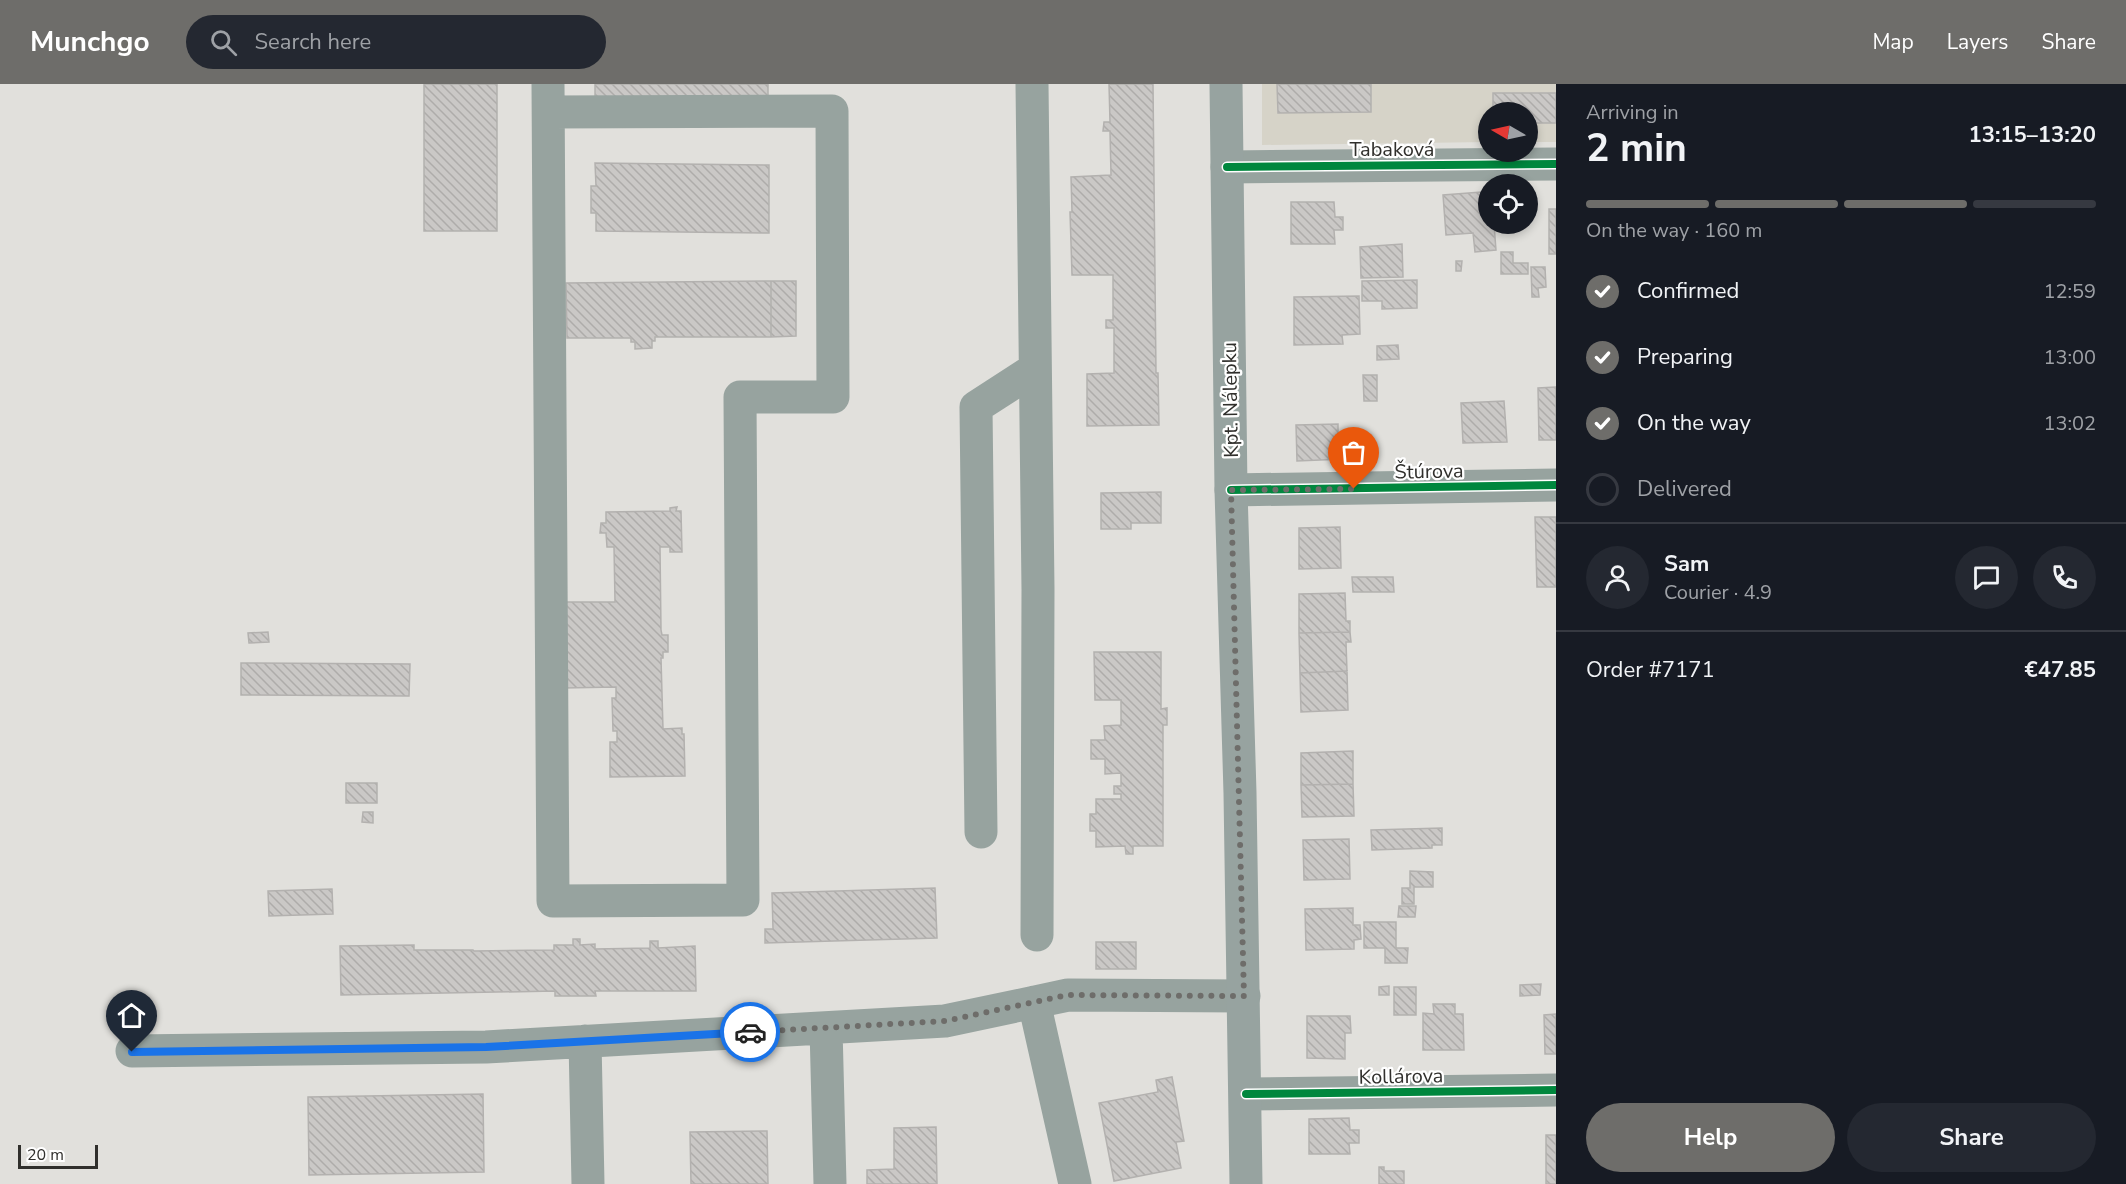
<!DOCTYPE html>
<html lang="en">
<head>
<meta charset="utf-8">
<style>
	:root { --surface:#171b24; --page:#242831; --text:#f1f3f6; --muted:#9ea1a6; --line:#363941; --accent:#6e6d6a }
	body { margin:0; font-family:"Nunito Sans",sans-serif; background:var(--page); color:var(--text); height:100vh; display:flex; flex-direction:column; font-size:22px; white-space:nowrap }
	* { box-sizing:border-box; margin:0 }
	p { font-size:20px; color:var(--muted) }
	.icon { flex:none; width:33px; height:33px; fill:none; stroke:currentColor; stroke-width:2; stroke-linecap:round; stroke-linejoin:round }
	.map { position:relative; flex:1; overflow:hidden }
	.sheet { display:flex; flex-direction:column; background:var(--surface); width:570px }
	.sheet>* { flex:none }
	.needle { width:39px; rotate:279deg }
	.controls { position:absolute; left:1478px; top:18px; display:grid; gap:12px }
	.controls a { display:grid; place-items:center; width:60px; height:60px; border-radius:50%; background:var(--surface); box-shadow:0 3px 9px #0003; font-size:30px }
	.scale { position:absolute; left:18px; bottom:15px; width:80px; box-sizing:border-box; padding-left:6px; border:3px solid #302f2c; border-top:0; font-size:16px; line-height:21px; white-space:nowrap; color:#302f2c; -webkit-text-stroke:4px #fff; paint-order:stroke }
	.pin { position:absolute; display:grid; place-items:center; width:51px; height:51px; color:#fff; margin:-62px -26px; border-radius:50% 50% 50% 0; rotate:-45deg; box-shadow:0 0 6px #0007 }
	.pin .icon { rotate:45deg }
	.courier { position:absolute; display:grid; place-items:center; width:60px; height:60px; margin:-30px; border:4px solid #1a73e8; border-radius:50%; background:#fff; color:#222; box-shadow:0 2px 8px #0007 }
	.headline em { font-style:normal; font-weight:700 }
	.headline div { display:flex; flex-direction:column-reverse }
	.headline { display:flex; align-items:center; justify-content:space-between; height:102px; padding:0 30px }
	h1 { font-size:39px; font-weight:700; line-height:45px }
	.bar { display:grid; grid-template-columns:repeat(4,1fr); gap:9px 6px; align-content:center; height:72px; padding:0 30px }
	.bar i { height:8px; border-radius:4px; background:var(--line) }
	.bar .current { background:var(--accent) }
	.bar p { grid-column:span 4 }
	.line { display:flex; align-items:center; gap:15px; padding:0 30px; border-top:2px solid var(--line) }
	.line div { flex:1 }
	.round { display:grid; place-items:center; flex:none; width:63px; height:63px; border-radius:32px; background:var(--page) }
	ol { padding:0 30px; list-style:none }
	li { display:flex; align-items:center; gap:18px; height:66px }
	li p { margin-inline-start:auto }
	li .icon { padding:6px; border-radius:50%; background:var(--accent); color:#fff; stroke-width:4 }
	li:last-child { color:var(--muted) }
	li i { width:33px; height:33px; border:3px solid var(--line); border-radius:50% }
	.cta { display:flex; gap:12px; margin-top:auto; padding:12px 30px }
	.cta a { flex:1; height:69px; border-radius:36px; background:var(--accent); color:#fff; font-size:24px; font-weight:700; line-height:69px; text-align:center }
	.cta a+a { background:var(--page); color:var(--text) }
	header { display:flex; align-items:center; gap:36px; box-sizing:border-box; height:84px; padding:0 30px; background:var(--accent); color:#fff }
	header strong { font-size:28px }
	nav { display:flex; gap:33px; margin-inline-start:auto; font-size:21px }
	.search { width:420px; height:54px; background:var(--page); display:flex; align-items:center; gap:15px; box-sizing:border-box; padding:0 21px; border-radius:33px; color:var(--muted); font-size:22px }
	main { display:flex; flex:1; min-height:0 }
	.map>svg:first-child { display:block }
	.built { fill:#d6d3c8 }
	.building { fill:url(#building-back-hatch); stroke:#b3b1af; stroke-width:1.5 }
	.lines { fill:none; stroke-linecap:round; stroke-linejoin:round }
	.minor { stroke:#97a39f; stroke-width:33 }
	.major { stroke:#97a3a0; stroke-width:33 }
	.cycleway-casing { stroke:#fff; stroke-width:11 }
	.cycleway { stroke:#00873e; stroke-width:8 }
	.done { stroke:#6e6d6a; stroke-width:6; stroke-dasharray:0 10.8 }
	.route { stroke:#1a73e8; stroke-width:8 }
	.labels { text-anchor:middle; stroke-width:4.5; stroke-linejoin:round; paint-order:stroke }
	.street-label { font-size:20px; fill:#302f2c; stroke:#fff }
</style>
</head>
<body>
<header>
<strong>Munchgo</strong>
<div class="search"><svg class="icon" aria-label="search" viewBox="0 0 24 24"><circle cx="10" cy="10" r="6"/><path d="M15 15l6 6"/></svg>Search here</div>
<nav><a>Map</a><a>Layers</a><a>Share</a></nav>
</header>
<main>
<div class="map">
<svg width="1556" height="1100" viewBox="0 0 1556 1100">
	<defs>
		<pattern id="building-back-hatch" width="6" height="6" patternUnits="userSpaceOnUse" patternTransform="scale(1.5)"><rect width="6" height="6" fill="#cac8c6"/><path d="M-1 5l2 2M0 0l6 6M5-1l2 2" fill="none" stroke="#aeacaa"/></pattern>
	</defs>
	<rect width="100%" height="100%" fill="#e1e0dc"/>
	<path class="built" d="M1262,0h294v58h-29v-30h-39v30l-226,3z"/>
	<path class="building" d="M424,0h73v147h-73z
		M595,0h173v14l-173,1z
		M1109,0h44l3,289h2l1,52 -72,1v-52l27,-1v-45h-8v-8h7v-45h-41l-2,-63h2l-1,-35 40,-2 -1,-44h-7l1,-9h6z
		M1277,0h94v28l-93,1z
		M1493,9h63v30h-29v-11h-34z
		M595,79l174,2v68l-173,-2v-18h-5v-27h5z
		M1481,108l1,14 6,-1v19h6l2,26 -21,2 -2,-19 -27,2 -3,-40z
		M1291,118h43l1,15h8v13h-9l1,14h-44z
		M1549,125h7v45h-7z
		M1402,160l1,33 -42,1 -1,-31z
		M1501,168h12v11h15v11h-27z
		M1456,177h6l-1,10h-5z
		M1531,183h14l1,20 -8,1 1,9h-7z
		M1417,196v28l-35,1v-8h-20v-20z
		M771,197h25v55l-25,1z
		M771,197v56h-116v4h-3v7l-17,1v-7h-4v-4h-64l-1,-55z
		M1359,212l1,38 -18,1 1,9 -49,1v-48z
		M1398,261l1,14 -22,1v-14z
		M1363,291h14v26h-13z
		M1556,303v53h-17l-1,-52z
		M1504,317l3,41 -44,1 -2,-40z
		M1338,340v24l29,-1 1,11 -71,3 -1,-36z
		M1161,408v31h-30v6h-30v-36z
		M677,423l-1,4h5l1,41h-12v-5h-10l1,83 1,5h6v17h-5v6h-2l2,71 19,-1v6h2l1,42 -75,1v-35h7v-11h-4l-1,-33h4v-11l-52,1 -1,-86h52l-1,-55h-7l-1,-14h-6l1,-10h5v-11l64,-1v-3z
		M1535,433h21v70h-19z
		M1340,443l1,41 -42,1v-41z
		M1352,493h41l1,15h-41z
		M1345,509l1,28h4v11l-51,1v-39z
		M268,548l1,10 -20,1 -1,-10z
		M1350,548l1,10h-5l1,29 -47,2 -1,-40z
		M1094,568h67v57l6,-1v17h-4v121h-30v8h-7l-1,-8 -29,1v-16h-6v-17h6v-15h25v-5h-7v-8h7v-13l-16,1v-15h-14v-19h14l-1,-14 17,-1v-25h-26z
		M241,579l169,1 -1,32 -168,-1z
		M1347,587l1,39 -47,2 -1,-39z
		M1353,667v33l-52,1v-32z
		M346,699h31v20h-31z
		M1353,700l1,32 -52,1 -1,-32z
		M363,728h10v11l-11,-1z
		M1442,744v17h-10v3l-60,2 -1,-20z
		M1349,755l1,40 -46,1 -1,-40z
		M1410,787l23,1v15h-19v17h-12v-16h8z
		M935,804l2,50 -172,5v-14h8l-1,-36z
		M332,805l1,25 -64,2 -1,-25z
		M1399,822h17l-1,11h-17z
		M1353,824v17h7l1,14 -7,1v9l-48,1 -1,-41z
		M1364,838h32v26h12l-1,15h-22v-15h-21z
		M573,855h7v6l15,-1v5l55,-1v-7h8v7l37,-2 1,45h-101l1,5h-41v-5l-214,4 -1,-49 74,-1v5h59l1,1 80,-1v-5h19z
		M1096,858h40v27h-40z
		M1541,900l-1,11 -20,1v-11z
		M1389,902v9h-10v-8z
		M1394,903h22v28h-22z
		M1433,920h22v10h8l1,36h-41v-37l11,1z
		M1556,930v40h-11l-1,-39z
		M1307,932h43l1,17h-6v26l-38,-1z
		M1172,993l12,64 -8,1 5,26 -67,13 -15,-78 59,-11 -2,-12z
		M483,1010l1,78 -175,3 -1,-78z
		M1349,1034l1,12h9v13h-10l1,11h-41v-35z
		M936,1043l1,57h-70v-14l27,-1v-41z
		M767,1047l1,53h-77l-1,-52z
		M1546,1051h10v49h-10z
		M1379,1083h5v4h20v13h-25z"/>
	<g class="lines">
		<path class="minor" d="M548,0l5,817 190,-1 -3,-503h93l-1,-286 -283,1
			M1032,0l6,505 -1,346
			M1227,83l329,-3
			M1231,406l325,-5
			M981,748l-5,-425 59,-38
			M1034,918l41,182
			M826,944l4,156
			M585,957l3,143
			M132,967l354,-4 459,-26 123,-26 176,1
			M1246,1010l310,-4"/>
		<path class="major" d="M1226,0l5,406 9,303 6,391"/>
		<g class="cycleway-casing">
			<path id="cycleway" d="M1227,83l329,-3
				M1231,406l325,-5
				M1246,1010l310,-4"/>
		</g>
		<use href="#cycleway" class="cycleway"/>
	</g>
	<g class="lines">
		<path class="done" d="M750,948l195,-11 123,-26 176,1 -13,-506 123,-1"/>
		<path class="route" d="M132,968l354,-5 264,-15"/>
	</g>
	<g class="labels">
		<g class="street-label">
			<text x="1392" y="72">Tabaková</text>
			<text transform="translate(1230 316) rotate(-91)" y="7">Kpt. Nálepku</text>
			<text transform="translate(1429 387) rotate(-1)" y="7">Štúrova</text>
			<text transform="translate(1401 992) rotate(-1)" y="7">Kollárova</text>
		</g>
	</g>
</svg>
<div class="controls">
<a><svg class="needle" viewBox="-14 -14 28 28"><path d="M0-13l5 13h-10z" fill="#e53935"/><path d="M0 13l5-13h-10z" fill="#9ea1a6"/></svg></a>
<a><svg class="icon" aria-label="locate" viewBox="0 0 24 24"><circle cx="12" cy="12" r="6"/><path d="M12 2v4M12 18v4M2 12h4M18 12h4"/></svg></a>
</div>
<div class="scale">20 m</div>
<div class="pin" style="left:1354px;top:405px;background:#ea580c"><svg class="icon" aria-label="bag" viewBox="0 0 24 24"><path d="M5 8h14l-1 12H6zM9 8a3 3 0 0 1 6 0"/></svg></div>
<div class="pin" style="left:132px;top:968px;background:#1f2937"><svg class="icon" aria-label="home" viewBox="0 0 24 24"><path d="M3 11l9-7 9 7M6 9v11h12V9"/></svg></div>
<div class="courier" style="left:750px;top:948px"><svg class="icon" aria-label="car" viewBox="0 0 24 24"><path d="M5 17H2v-5l4-1 3-4h7l3 4 3 1v5h-3M9 17h6M6 11h13"/><circle cx="7" cy="17" r="2"/><circle cx="17" cy="17" r="2"/></svg></div>
</div>
<section class="sheet">
<div class="headline"><div><h1>2 min</h1><p>Arriving in</p></div><em>13:15–13:20</em></div>
<div class="bar"><i class="current"></i><i class="current"></i><i class="current"></i><i></i><p>On the way · 160 m</p></div>
<ol>
<li><svg class="icon" aria-label="check" viewBox="0 0 24 24"><path d="M5 12l5 5 9-10"/></svg>Confirmed<p>12:59</p></li>
<li><svg class="icon" aria-label="check" viewBox="0 0 24 24"><path d="M5 12l5 5 9-10"/></svg>Preparing<p>13:00</p></li>
<li><svg class="icon" aria-label="check" viewBox="0 0 24 24"><path d="M5 12l5 5 9-10"/></svg>On the way<p>13:02</p></li>
<li><i></i>Delivered</li>
</ol>
<div class="line" style="height:108px"><a class="round"><svg class="icon" aria-label="person" viewBox="0 0 24 24"><circle cx="12" cy="8" r="4"/><path d="M4 21q1-7 8-7t8 7"/></svg></a><div><b>Sam</b><p>Courier · 4.9</p></div><a class="round"><svg class="icon" aria-label="chat" viewBox="0 0 24 24"><path d="M4 5h16v11H9l-5 4z"/></svg></a><a class="round"><svg class="icon" aria-label="phone" viewBox="0 0 24 24"><path d="M5 4h4l2 5-3 2q2 4 5 5l2-3 5 2v4C11 20 4 13 5 4z"/></svg></a></div>
<div class="line" style="height:78px"><div>Order #7171</div><b>€47.85</b></div>
<div class="cta"><a>Help</a><a>Share</a></div>
</section>
</main>
</body>
</html>
